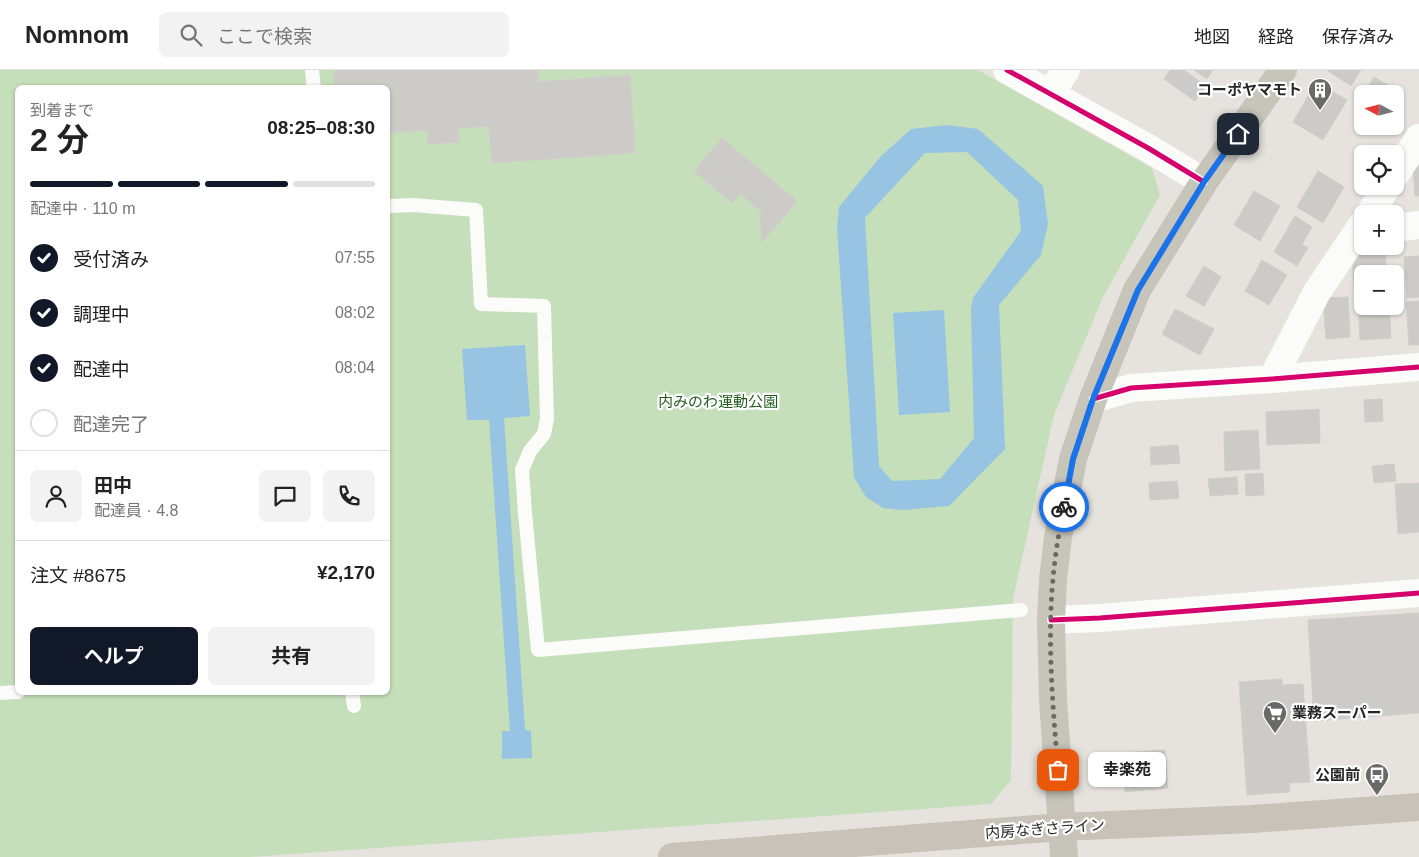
<!DOCTYPE html>
<html lang="ja">
<head>
<meta charset="utf-8">
<style>
	:root { --surface:#fff; --page:#f2f2f2; --text:#222; --muted:#767676; --line:#e0e0e0; --accent:#111827 }
	body { margin:0; font-family:Arial,"Noto Sans JP",sans-serif; background:var(--page); color:var(--text); height:100vh; display:flex; flex-direction:column; font-size:19px; white-space:nowrap }
	* { box-sizing:border-box; margin:0 }
	p { font-size:16px; color:var(--muted) }
	.icon { flex:none; width:28px; height:28px; fill:none; stroke:currentColor; stroke-width:2; stroke-linecap:round; stroke-linejoin:round }
	.map { position:relative; flex:1; overflow:hidden }
	.sheet { position:absolute; left:15px; top:15px; width:375px; height:610px; display:flex; flex-direction:column; background:var(--surface); border-radius:8px; box-shadow:0 1px 4px #0004 }
	.sheet>* { flex:none }
	.needle { width:32px; rotate:277deg }
	.controls { position:absolute; left:1354px; top:15px; display:grid; gap:10px }
	.controls a { display:grid; place-items:center; width:50px; height:50px; border-radius:8px; background:var(--surface); box-shadow:0 1px 4px #0004; font-size:25px }
	.pin { position:absolute; display:grid; place-items:center; width:42px; height:42px; color:#fff; margin:-21px; border-radius:10px; box-shadow:0 2px 8px #0006 }
	.courier { position:absolute; display:grid; place-items:center; width:50px; height:50px; margin:-25px; border:4px solid #1a73e8; border-radius:50%; background:#fff; color:#222; box-shadow:0 1px 6px #0007 }
	.bubble { position:absolute; height:35px; border-radius:8px; background:var(--surface); box-shadow:0 1px 4px #0004; font-size:16px; font-weight:700; line-height:35px; text-align:center }
	.overview em { font-style:normal; font-weight:700 }
	.overview div { display:flex; flex-direction:column-reverse }
	.overview { display:flex; align-items:center; justify-content:space-between; height:85px; padding:0 15px }
	h1 { font-size:32px; font-weight:700; line-height:38px }
	.bar { display:grid; grid-template-columns:repeat(4,1fr); gap:8px 5px; align-content:center; height:60px; padding:0 15px }
	.bar i { height:6px; border-radius:4px; background:var(--line) }
	.bar .selected { background:var(--accent) }
	.bar p { grid-column:span 4 }
	.line { display:flex; align-items:center; gap:12px; padding:0 15px; border-top:1px solid var(--line) }
	.line div { flex:1 }
	.round { display:grid; place-items:center; flex:none; width:52px; height:52px; border-radius:8px; background:var(--page) }
	ol { padding:0 15px; list-style:none }
	li { display:flex; align-items:center; gap:15px; height:55px }
	li p { margin-inline-start:auto }
	li .icon { padding:5px; border-radius:50%; background:var(--accent); color:#fff; stroke-width:4 }
	li:last-child { color:var(--muted) }
	li i { width:28px; height:28px; border:2px solid var(--line); border-radius:50% }
	.primary-button { display:flex; gap:10px; margin-top:auto; padding:10px 15px }
	.primary-button a { flex:1; height:58px; border-radius:8px; background:var(--accent); color:#fff; font-size:20px; font-weight:700; line-height:58px; text-align:center }
	.primary-button a+a { background:var(--page); color:var(--text) }
	header { display:flex; align-items:center; gap:30px; box-sizing:border-box; height:70px; padding:0 25px; background:var(--surface); border-bottom:1px solid var(--line) }
	header strong { font-size:24px }
	nav { display:flex; gap:28px; margin-inline-start:auto; font-size:18px }
	.search { width:350px; height:45px; background:var(--page); display:flex; align-items:center; gap:12px; box-sizing:border-box; padding:0 18px; border-radius:8px; color:var(--muted); font-size:19px }
	.map>svg:first-child { display:block }
	.green { fill:#c4dfb9; fill-rule:evenodd }
	.water { fill:#96c4e2; fill-rule:evenodd }
	.building { fill:#cdcbc7; stroke:#d1ceca }
	.lines { fill:none; stroke-linecap:round; stroke-linejoin:round }
	.lane { stroke:#fbfbfa; stroke-width:14 }
	.street { stroke:#fbfbfa; stroke-width:28 }
	.primary { stroke:#c7c5b9; stroke-width:28 }
	.highway { stroke:#c9c2b8; stroke-width:28 }
	.cycleway-casing { stroke:#fff; stroke-width:8 }
	.cycleway { stroke:#d6006c; stroke-width:5 }
	.done { stroke:#6a6967; stroke-width:5; stroke-dasharray:0 9 }
	.route { stroke:#1a73e8; stroke-width:6 }
	.labels { text-anchor:middle; stroke-width:4.5; stroke-linejoin:round; paint-order:stroke }
	.poi-label { font-size:15px; font-weight:bold; fill:#272727; stroke:#fff; text-anchor:end }
	.park-label { font-size:15px; fill:#235d1e; stroke:#fff }
	.street-label { font-size:15px; fill:#272727; stroke:#fff }
</style>
</head>
<body>
<header>
<strong>Nomnom</strong>
<div class="search"><svg class="icon" aria-label="search" viewBox="0 0 24 24"><circle cx="10" cy="10" r="6"/><path d="M15 15l6 6"/></svg>ここで検索</div>
<nav><a>地図</a><a>経路</a><a>保存済み</a></nav>
</header>
<div class="map">
<svg width="1419" height="787" viewBox="0 0 1419 787">
	<rect width="100%" height="100%" fill="#e6e3de"/>
	<path class="green" d="M0,0h978l174,98 8,27 -58,104 -48,116 -41,184 -2,181 -20,24 -741,53h-250zM18,18h370v604h-370z"/>
	<path class="water" d="M947,55l31,4 65,57 5,38 -7,31 -42,50 6,144 -56,57 -46,4 -20,-2 -17,-11 -12,-20 -17,-249 2,-21 42,-51 30,-27zM967,82l51,48 3,31 -48,67 -2,11 3,129 -34,41 -48,2 -13,-15 -14,-248 60,-65z
		M944,240l6,102 -51,3 -6,-102z
		M525,275l5,71 -26,2 21,312 6,1 1,27 -30,1v-28h8l-21,-311h-22l-5,-71z"/>
	<path class="building" d="M334,0h203l1,12 92,-7 5,78 -143,10 -3,-37 -31,2 2,14 -32,2 -1,-14 -39,3v-45h-53z
		M1170,0h14l22,16 -11,15 -31,-22z
		M1194,0h19l-6,9z
		M1329,0h32l-10,16 -23,-15z
		M1374,7l27,16 -6,10v-9h-31z
		M1316,12l31,18 -24,40 -30,-18z
		M722,68l75,63 -35,42 -2,-32 -19,-17 -9,9 -38,-32z
		M1419,95v31h-4l-2,-30z
		M1318,101l26,16 -21,36 -26,-16z
		M1254,121l26,15 -20,35 -26,-16z
		M1295,146l17,11 -10,17 6,4 -11,18 -23,-14z
		M1385,181l2,23h-25v23h-7l-3,-43z
		M1419,186v41l-12,1 -3,-41z
		M1262,190l25,15 -18,30 -24,-14z
		M1204,196l17,11 -17,29 -18,-10z
		M1348,227l2,40 -24,2 -3,-41z
		M1419,231v44h-10l-3,-43z
		M1358,235h4v1h27l2,32 -31,2z
		M1175,239l39,20 -14,26 -38,-21z
		M1382,329l1,22 -18,1 -1,-22z
		M1319,339l1,34 -53,2 -1,-33z
		M1258,360l2,39 -35,2 -1,-39z
		M1178,375l2,18 -29,2 -1,-18z
		M1394,394l2,17 -22,2 -2,-17z
		M1263,403l1,22 -18,1 -1,-22z
		M1237,407l1,17 -28,2 -2,-17z
		M1177,411l2,17 -29,2 -1,-17z
		M1419,413v49l-21,2 -3,-50z
		M1419,543v100l-105,8 -6,-101z
		M1282,609v6l21,-1 7,98 -21,1 1,9 -43,3 -8,-113z
		M1165,680l3,38 -43,4 -3,-39z"/>
	<g class="lines">
		<path class="lane" d="M312,0l2,18
			M388,136l25,-1 63,5 5,94 63,2 3,113 -3,15 -14,17 -8,19 3,43 13,137 483,-40
			M352,622l2,14
			M0,623l18,-1"/>
		<path class="street" d="M1007,0l141,78 56,34
			M1050,24l16,-24
			M1395,105l24,-37
			M1370,144l17,-28
			M1395,158l24,-3
			M1272,309l45,-87 45,-67
			M1093,329l38,-11 141,-9 147,-12
			M1051,550l49,-2 319,-25"/>
		<path class="primary" d="M1064,787l-11,-157 -2,-80 2,-41 5,-42 15,-78 20,-60 44,-109 67,-108 79,-112"/>
		<path class="highway" d="M672,787l390,-30 190,-8 167,-12"/>
		<g class="cycleway-casing">
			<path id="cycleway" d="M1007,0l141,78 56,34
				M1093,329l38,-11 141,-9 147,-12
				M1051,550l49,-2 319,-25"/>
		</g>
		<use href="#cycleway" class="cycleway"/>
	</g>
	<g class="lines">
		<path class="done" d="M1058,700c-5,-62 -11,-129 -5,-191 2,-24 6,-48 11,-72"/>
		<path class="route" d="M1064,437l9,-48 20,-60 45,-109 66,-108 34,-48"/>
	</g>
	<defs>
		<g id="building-pin" transform="scale(1.25)"><path d="M0 17L-7.5 6A9.5 9.5 0 1 1 7.5 6Z" fill="#6a6967" stroke="#fff"/><path d="M-4-6H4V6H1V3H-1V6H-4ZM-2.5-4.3h1.7v1.8h-1.7ZM.8-4.3h1.7v1.8H.8ZM-2.5-1h1.7V.8h-1.7ZM.8-1h1.7V.8H.8Z" fill="#fff"/></g>
		<g id="supermarket-pin" transform="scale(1.25)"><path d="M0 17L-7.5 6A9.5 9.5 0 1 1 7.5 6Z" fill="#6a6967" stroke="#fff"/><path d="M-6-5.5h2.5l.6 2H6L4.5 2H-2.5L-4.4-4H-6ZM-1.5 3.2a1.3 1.3 0 1 0 .1 0ZM3 3.2a1.3 1.3 0 1 0 .1 0Z" fill="#fff"/></g>
		<g id="bus-pin" transform="scale(1.25)"><path d="M0 17L-7.5 6A9.5 9.5 0 1 1 7.5 6Z" fill="#6a6967" stroke="#fff"/><path d="M-5-6H5V4H4V6H2V4H-2V6H-4V4H-5ZM-3.5-4V0h7V-4ZM-3.5 1.2v1.5H-2V1.2ZM2 1.2v1.5H3.5V1.2Z" fill="#fff"/></g>
	</defs>
	<g fill-rule="evenodd">
		<use href="#building-pin" x="1320" y="20"/>
		<use href="#supermarket-pin" x="1275" y="643"/>
		<use href="#bus-pin" x="1377" y="705"/>
	</g>
	<g class="labels">
		<g class="poi-label">
			<text x="1302" y="25">コーポヤマモト</text>
			<text x="1292" y="648" text-anchor="start">業務スーパー</text>
			<text x="1360" y="710">公園前</text>
		</g>
		<g class="park-label">
			<text x="718" y="337">内みのわ運動公園</text>
		</g>
		<g class="street-label">
			<text transform="translate(1045 759) rotate(-4)" y="5">内房なぎさライン</text>
		</g>
	</g>
</svg>
<div class="controls">
<a><svg class="needle" viewBox="-14 -14 28 28"><path d="M0-13l5 13h-10z" fill="#e53935"/><path d="M0 13l5-13h-10z" fill="#767676"/></svg></a>
<a><svg class="icon" aria-label="locate" viewBox="0 0 24 24"><circle cx="12" cy="12" r="6"/><path d="M12 2v4M12 18v4M2 12h4M18 12h4"/></svg></a>
<a>+</a>
<a>−</a>
</div>
<div class="pin" style="left:1058px;top:700px;background:#ea580c"><svg class="icon" aria-label="bag" viewBox="0 0 24 24"><path d="M5 8h14l-1 12H6zM9 8a3 3 0 0 1 6 0"/></svg></div>
<div class="pin" style="left:1238px;top:64px;background:#1f2937"><svg class="icon" aria-label="home" viewBox="0 0 24 24"><path d="M3 11l9-7 9 7M6 9v11h12V9"/></svg></div>
<div class="courier" style="left:1064px;top:437px"><svg class="icon" aria-label="bike" viewBox="0 0 24 24"><circle cx="6" cy="16" r="4"/><circle cx="18" cy="16" r="4"/><path d="M6 16l4-8h5l3 8M10 8l3 8H6M13 5h3"/></svg></div>
<div class="bubble" style="left:1088px;top:682px;width:78px">幸楽苑</div>
<section class="sheet">
<div class="overview"><div><h1>2 分</h1><p>到着まで</p></div><em>08:25–08:30</em></div>
<div class="bar"><i class="selected"></i><i class="selected"></i><i class="selected"></i><i></i><p>配達中 · 110 m</p></div>
<ol>
<li><svg class="icon" aria-label="check" viewBox="0 0 24 24"><path d="M5 12l5 5 9-10"/></svg>受付済み<p>07:55</p></li>
<li><svg class="icon" aria-label="check" viewBox="0 0 24 24"><path d="M5 12l5 5 9-10"/></svg>調理中<p>08:02</p></li>
<li><svg class="icon" aria-label="check" viewBox="0 0 24 24"><path d="M5 12l5 5 9-10"/></svg>配達中<p>08:04</p></li>
<li><i></i>配達完了</li>
</ol>
<div class="line" style="height:90px"><a class="round"><svg class="icon" aria-label="person" viewBox="0 0 24 24"><circle cx="12" cy="8" r="4"/><path d="M4 21q1-7 8-7t8 7"/></svg></a><div><b>田中</b><p>配達員 · 4.8</p></div><a class="round"><svg class="icon" aria-label="chat" viewBox="0 0 24 24"><path d="M4 5h16v11H9l-5 4z"/></svg></a><a class="round"><svg class="icon" aria-label="phone" viewBox="0 0 24 24"><path d="M5 4h4l2 5-3 2q2 4 5 5l2-3 5 2v4C11 20 4 13 5 4z"/></svg></a></div>
<div class="line" style="height:65px"><div>注文 #8675</div><b>¥2,170</b></div>
<div class="primary-button"><a>ヘルプ</a><a>共有</a></div>
</section>
</div>
</body>
</html>
